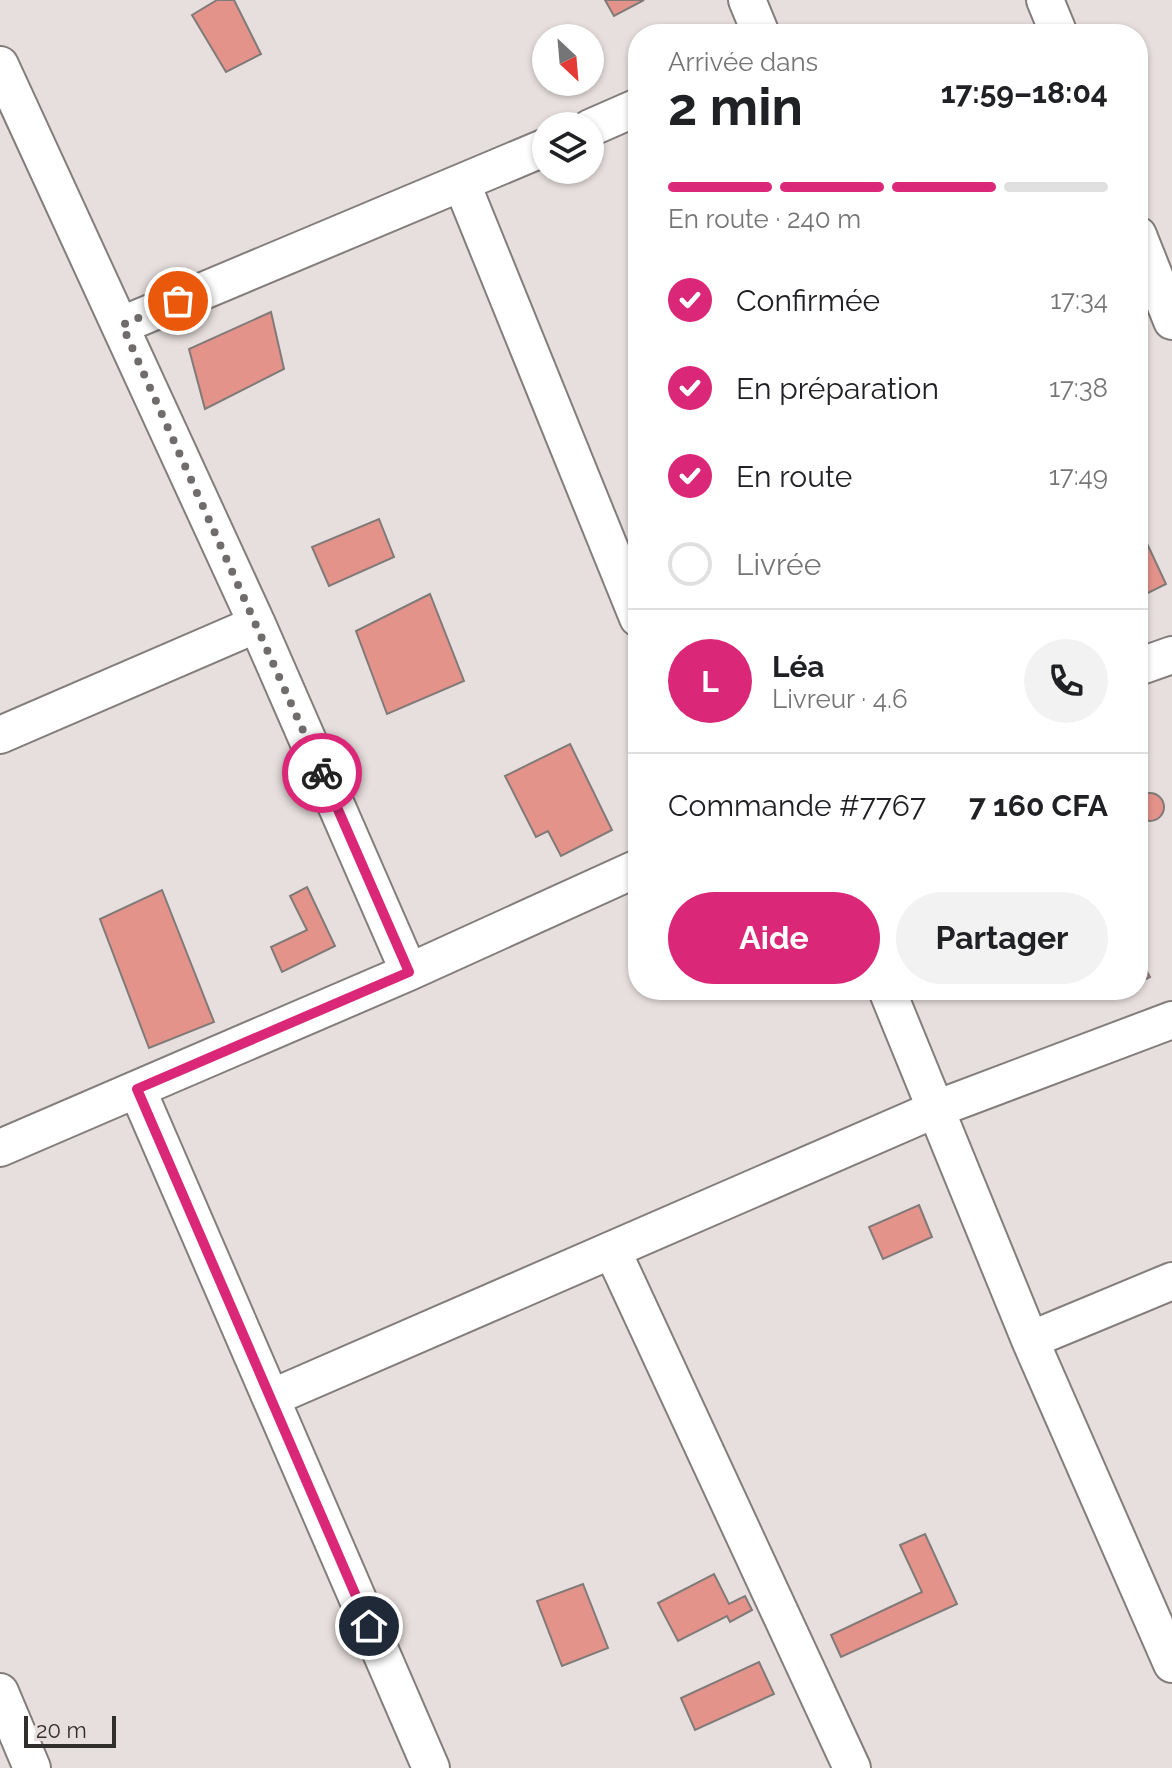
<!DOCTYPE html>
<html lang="fr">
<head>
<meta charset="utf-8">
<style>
	:root { --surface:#fff; --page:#f2f2f2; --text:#202124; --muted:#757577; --line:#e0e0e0; --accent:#db2777 }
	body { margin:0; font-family:Raleway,sans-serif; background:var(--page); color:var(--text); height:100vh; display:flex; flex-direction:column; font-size:30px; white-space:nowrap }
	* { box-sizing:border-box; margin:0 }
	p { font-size:26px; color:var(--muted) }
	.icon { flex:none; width:44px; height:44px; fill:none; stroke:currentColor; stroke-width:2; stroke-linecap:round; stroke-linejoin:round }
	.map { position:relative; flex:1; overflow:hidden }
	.side { position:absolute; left:628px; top:24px; width:520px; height:976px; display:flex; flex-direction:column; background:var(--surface); border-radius:32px; box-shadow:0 2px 6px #0004 }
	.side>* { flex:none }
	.needle { width:52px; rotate:154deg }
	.fabs { position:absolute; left:532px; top:24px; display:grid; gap:16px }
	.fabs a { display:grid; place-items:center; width:72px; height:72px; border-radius:50%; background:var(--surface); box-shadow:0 2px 6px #0004; font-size:40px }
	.scale { position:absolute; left:24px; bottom:20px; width:92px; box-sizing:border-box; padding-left:8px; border:4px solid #312e2e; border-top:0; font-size:22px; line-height:28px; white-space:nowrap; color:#312e2e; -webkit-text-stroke:6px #e7dfde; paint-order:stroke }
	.pin { position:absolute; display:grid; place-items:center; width:68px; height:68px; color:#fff; margin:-34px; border:4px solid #fff; border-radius:50%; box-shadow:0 2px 8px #0007 }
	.courier { position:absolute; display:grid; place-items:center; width:80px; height:80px; margin:-40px; border:6px solid #db2777; border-radius:50%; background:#fff; color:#222; box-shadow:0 2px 10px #0007 }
	.headline em { font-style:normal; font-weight:700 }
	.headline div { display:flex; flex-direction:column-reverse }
	.headline { display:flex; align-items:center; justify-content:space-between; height:136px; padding:0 40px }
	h1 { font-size:52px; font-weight:700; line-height:60px }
	.bar { display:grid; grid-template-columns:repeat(4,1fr); gap:12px 8px; align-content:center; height:96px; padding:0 40px }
	.bar i { height:10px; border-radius:6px; background:var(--line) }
	.bar .on { background:var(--accent) }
	.bar p { grid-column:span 4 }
	.line { display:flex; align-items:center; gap:20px; padding:0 40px; border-top:2px solid var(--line) }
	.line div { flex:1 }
	.round { display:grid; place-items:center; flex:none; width:84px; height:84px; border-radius:42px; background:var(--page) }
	ol { padding:0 40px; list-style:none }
	li { display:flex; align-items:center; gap:24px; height:88px }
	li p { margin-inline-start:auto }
	li .icon { padding:8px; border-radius:50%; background:var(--accent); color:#fff; stroke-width:4 }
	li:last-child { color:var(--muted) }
	li i { width:44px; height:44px; border:4px solid var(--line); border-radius:50% }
	.cta { display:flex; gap:16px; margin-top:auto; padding:16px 40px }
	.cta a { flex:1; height:92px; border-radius:48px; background:var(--accent); color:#fff; font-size:32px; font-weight:700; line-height:92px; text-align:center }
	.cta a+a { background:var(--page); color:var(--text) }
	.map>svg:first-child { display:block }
	.building { fill:#e3938a; stroke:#807a79; stroke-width:2 }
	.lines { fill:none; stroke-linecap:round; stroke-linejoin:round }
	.street-casing { stroke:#837d7c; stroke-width:40 }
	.street { stroke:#fff; stroke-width:36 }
	.done { stroke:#716c6c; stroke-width:8; stroke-dasharray:0 14.4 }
	.route { stroke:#db2777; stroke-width:10 }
</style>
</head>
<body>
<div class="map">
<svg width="1172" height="1768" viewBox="0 0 1172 1768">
	<rect width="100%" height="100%" fill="#e7dfde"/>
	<path class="building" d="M217,0h17l27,54 -35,18 -34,-57z
		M605,0h39l-30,16z
		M271,312l13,57 -79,40 -16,-60z
		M1138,492l9,19 -9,4z
		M379,519l15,38 -65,29 -17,-39z
		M1144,537l22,47 -28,14v-58z
		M430,594l34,87 -77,33 -31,-83z
		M570,744l42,86 -51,26 -13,-25 -12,6 -31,-61z
		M1136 807a14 14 0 1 1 28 0a14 14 0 1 1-28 0Z
		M307,887l28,59 -53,26 -11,-25 36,-17 -17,-34z
		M162,890l52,132 -65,26 -49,-129z
		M1138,955l12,22 -12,6z
		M919,1205l13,32 -49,22 -14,-32z
		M925,1534l32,70 -116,53 -10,-22 91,-43 -22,-47z
		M714,1574l15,30 16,-8 7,14 -22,12 -3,-6 -49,25 -20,-38z
		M583,1584l25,64 -46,18 -25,-65z
		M759,1662l15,32 -79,36 -14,-32z"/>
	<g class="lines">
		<g class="street-casing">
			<path id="street" d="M747,0l14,34
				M1045,0l14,34
				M0,65l257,559 152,348
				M590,128l48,-21
				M462,184l176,434
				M1138,235l34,86
				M122,325l424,-178
				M1138,667l34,-12
				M0,735l257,-111
				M887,990l143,350 142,324
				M137,1089l294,679
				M0,1148l409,-176 229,-104
				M612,1250l240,518
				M1030,1340l142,-59
				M271,1398l665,-289 236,-89
				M0,1692l32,76"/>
		</g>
		<use href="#street" class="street"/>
	</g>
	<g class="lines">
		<path class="done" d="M178,301l-56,24 200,448"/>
		<path class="route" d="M322,773l87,199 -272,117 232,537"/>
	</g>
</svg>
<div class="fabs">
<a><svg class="needle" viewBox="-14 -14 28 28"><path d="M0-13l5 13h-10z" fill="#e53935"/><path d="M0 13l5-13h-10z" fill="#757577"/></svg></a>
<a><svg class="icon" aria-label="layers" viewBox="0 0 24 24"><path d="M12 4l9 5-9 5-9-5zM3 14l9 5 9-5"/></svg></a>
</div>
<div class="scale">20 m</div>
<div class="pin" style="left:178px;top:301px;background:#ea580c"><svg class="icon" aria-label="bag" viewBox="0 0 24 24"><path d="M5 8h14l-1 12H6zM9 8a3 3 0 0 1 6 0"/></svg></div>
<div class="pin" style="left:369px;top:1626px;background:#1f2937"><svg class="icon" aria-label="home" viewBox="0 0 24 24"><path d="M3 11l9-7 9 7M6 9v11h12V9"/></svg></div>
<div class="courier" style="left:322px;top:773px"><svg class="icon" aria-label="bike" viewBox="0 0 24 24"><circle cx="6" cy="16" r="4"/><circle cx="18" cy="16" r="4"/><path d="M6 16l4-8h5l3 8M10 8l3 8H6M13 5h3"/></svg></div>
<section class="side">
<div class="headline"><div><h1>2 min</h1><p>Arrivée dans</p></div><em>17:59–18:04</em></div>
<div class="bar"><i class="on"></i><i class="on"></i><i class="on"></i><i></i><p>En route · 240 m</p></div>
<ol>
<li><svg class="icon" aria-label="check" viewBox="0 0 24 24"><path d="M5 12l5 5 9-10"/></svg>Confirmée<p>17:34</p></li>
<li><svg class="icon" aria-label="check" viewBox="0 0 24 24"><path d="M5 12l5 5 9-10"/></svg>En préparation<p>17:38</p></li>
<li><svg class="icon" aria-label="check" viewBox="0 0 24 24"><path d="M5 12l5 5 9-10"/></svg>En route<p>17:49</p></li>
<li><i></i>Livrée</li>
</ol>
<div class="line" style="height:144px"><b class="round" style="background:var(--accent);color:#fff">L</b><div><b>Léa</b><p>Livreur · 4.6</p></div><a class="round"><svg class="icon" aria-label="phone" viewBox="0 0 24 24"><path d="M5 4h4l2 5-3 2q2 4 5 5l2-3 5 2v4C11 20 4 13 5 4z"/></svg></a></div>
<div class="line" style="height:104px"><div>Commande #7767</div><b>7 160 CFA</b></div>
<div class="cta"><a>Aide</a><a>Partager</a></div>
</section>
</div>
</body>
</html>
